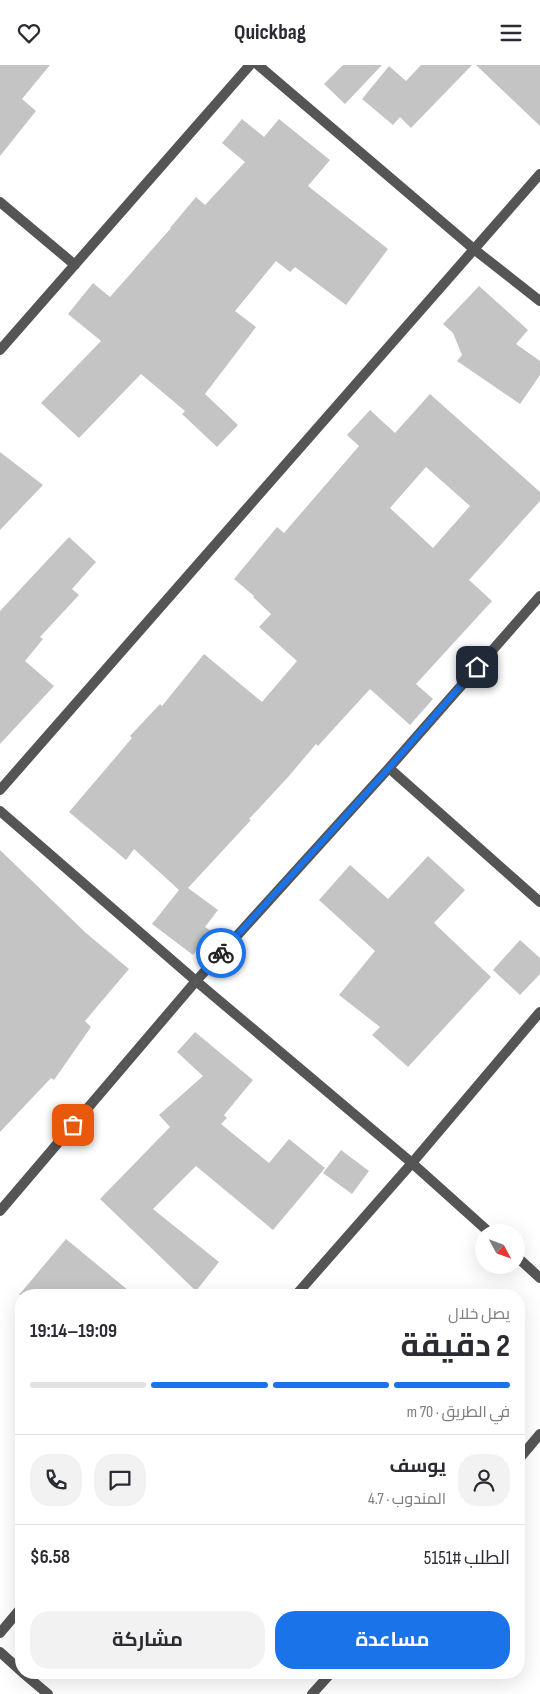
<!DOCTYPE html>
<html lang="ar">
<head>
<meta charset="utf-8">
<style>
	:root { --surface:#fff; --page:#f2f2f3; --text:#2b2b33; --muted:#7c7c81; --line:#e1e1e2; --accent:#1a73e8 }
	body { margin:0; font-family:"Sofia Sans Condensed",Cairo,sans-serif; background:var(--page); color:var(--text); direction:rtl; height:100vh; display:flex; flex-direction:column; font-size:19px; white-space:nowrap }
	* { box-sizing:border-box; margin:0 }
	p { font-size:16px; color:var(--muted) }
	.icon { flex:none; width:28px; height:28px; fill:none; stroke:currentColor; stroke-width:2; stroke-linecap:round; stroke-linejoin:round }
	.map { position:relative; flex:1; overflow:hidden; direction:ltr }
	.side { position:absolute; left:15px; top:1224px; width:510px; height:390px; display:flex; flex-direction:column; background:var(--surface); border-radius:20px; box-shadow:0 5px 20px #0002; direction:rtl }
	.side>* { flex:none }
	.needle { width:32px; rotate:131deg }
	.tools { position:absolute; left:475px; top:1159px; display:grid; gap:10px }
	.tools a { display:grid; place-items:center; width:50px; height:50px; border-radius:50%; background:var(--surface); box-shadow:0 5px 20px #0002; font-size:25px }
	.pin { position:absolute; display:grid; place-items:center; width:42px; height:42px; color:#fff; margin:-21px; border-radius:10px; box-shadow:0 2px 8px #0006 }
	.courier { position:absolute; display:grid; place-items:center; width:50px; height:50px; margin:-25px; border:4px solid #1a73e8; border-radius:50%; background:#fff; color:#222; box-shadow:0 1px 6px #0007 }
	.head em { font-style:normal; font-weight:700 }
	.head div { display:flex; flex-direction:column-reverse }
	.head { display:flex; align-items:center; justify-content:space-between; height:85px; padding:0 15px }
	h1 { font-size:32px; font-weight:700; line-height:38px }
	.bar { display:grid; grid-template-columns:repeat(4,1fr); gap:8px 5px; align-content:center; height:60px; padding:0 15px }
	.bar i { height:6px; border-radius:4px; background:var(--line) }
	.bar .on { background:var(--accent) }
	.bar p { grid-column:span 4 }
	.line { display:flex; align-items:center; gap:12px; padding:0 15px; border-top:1px solid var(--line) }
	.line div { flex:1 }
	.round { display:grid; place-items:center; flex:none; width:52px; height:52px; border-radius:20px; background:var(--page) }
	.button { display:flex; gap:10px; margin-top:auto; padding:10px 15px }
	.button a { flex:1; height:58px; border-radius:20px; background:var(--accent); color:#fff; font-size:20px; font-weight:700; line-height:58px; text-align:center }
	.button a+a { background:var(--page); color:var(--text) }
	header { display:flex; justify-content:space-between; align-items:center; height:65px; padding:0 15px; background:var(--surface); font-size:22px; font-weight:700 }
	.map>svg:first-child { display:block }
	.building { fill:#c4c4c4; fill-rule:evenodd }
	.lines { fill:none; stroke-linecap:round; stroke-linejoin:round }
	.minor { stroke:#555; stroke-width:10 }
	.done { stroke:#595959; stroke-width:5; stroke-dasharray:0 9 }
	.route { stroke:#1a73e8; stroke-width:6 }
</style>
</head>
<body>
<header><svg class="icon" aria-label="menu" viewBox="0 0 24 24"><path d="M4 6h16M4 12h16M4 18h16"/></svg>Quickbag<svg class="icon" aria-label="heart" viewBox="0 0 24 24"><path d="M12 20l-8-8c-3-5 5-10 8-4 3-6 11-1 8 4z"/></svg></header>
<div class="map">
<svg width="540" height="1629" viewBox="0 0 540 1629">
	<rect width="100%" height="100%" fill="#fff"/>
	<path class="building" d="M0,0h50l-28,34 14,12 -36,45z
		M343,0h39l-37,39 -21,-20z
		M421,0h51l-61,63 -11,-11 -7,8 -31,-26 27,-33 17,15z
		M476,0h64v61z
		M242,54l22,18 15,-18 51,41 -22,26 80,63 -42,56 -51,-38 -5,5 -14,-11 -41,50 21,16 -51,67 33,31 -21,22 -35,-33 3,-3 -44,-37 -62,64 -38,-35 60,-62 -33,-27 25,-31 17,14 61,-69h-1l26,-31 9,8 40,-43 -23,-19z
		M479,221l49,44 -12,14 24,17v14l-20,29 -63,-43 5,-6 -9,-22 -10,-9z
		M430,329l110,98v9l-71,79 23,21 -76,83 17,15 -23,26 -40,-36 -52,57 -2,-2 -27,32 -40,43 2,1 -63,68 30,22 -13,17 6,4 -18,24 -41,-31 27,-34 -45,-41 -8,11 -57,-48 63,-74 -2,-2 30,-32 2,2 42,-52 58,48 35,-41 -38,-34 12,-13 -18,-17 1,-1 -20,-17 43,-52 7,6 75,-87 -12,-11 23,-25 25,23zM426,402l44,39 -37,42 -43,-40z
		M0,387l43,33 -43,45z
		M69,472l27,25 -24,27 7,6 -39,42 3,2 -18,22 29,25 -54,58v-133z
		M0,785l86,83 43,36 -44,52 6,6 -37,53 -3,-2 -51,54z
		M428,791l37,34 -31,33 57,54 -83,90 -36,-32 8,-8 -41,-32 36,-44 -56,-51 31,-35 38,34z
		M520,875l20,18v16l-20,21 -27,-25z
		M195,967l58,48 -29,35 3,3 -6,6 48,39 20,-24 36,29 -52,62 -77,-64 -43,43 66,53 -23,29 -96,-92 70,-72 -11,-12 44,-39 -26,-24z
		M341,1085l28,21 -17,23 -29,-21z
		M66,1174l68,56h-115z"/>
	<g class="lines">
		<path class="minor" d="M258,0l217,185 65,51
			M0,137l75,63
			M0,285l250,-285
			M389,703l151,134
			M0,725l540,-616
			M0,746l196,170 216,182 78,70
			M0,1146l196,-230 193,-213 151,-172
			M516,1191l24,22
			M296,1230l116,-132 128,-151
			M519,1394l21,-25
			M0,1568l21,-25
			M0,1587l21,19
			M23,1608l25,21
			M312,1629l19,-21"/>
	</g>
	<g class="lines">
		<path class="done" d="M73,1060l148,-172"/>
		<path class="route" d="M221,888l168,-185 88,-101"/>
	</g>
</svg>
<div class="tools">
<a><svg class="needle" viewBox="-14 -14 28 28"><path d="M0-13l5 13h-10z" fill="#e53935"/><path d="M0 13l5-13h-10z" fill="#7c7c81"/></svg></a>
</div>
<div class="pin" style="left:73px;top:1060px;background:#ea580c"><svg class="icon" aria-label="bag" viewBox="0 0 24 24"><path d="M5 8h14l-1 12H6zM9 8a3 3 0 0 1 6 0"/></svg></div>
<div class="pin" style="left:477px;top:602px;background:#1f2937"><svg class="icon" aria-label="home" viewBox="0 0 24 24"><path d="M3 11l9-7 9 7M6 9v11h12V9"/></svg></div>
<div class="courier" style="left:221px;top:888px"><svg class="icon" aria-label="bike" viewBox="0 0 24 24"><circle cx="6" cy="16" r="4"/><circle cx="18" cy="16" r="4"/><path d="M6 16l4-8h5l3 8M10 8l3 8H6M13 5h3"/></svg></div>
<section class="side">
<div class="head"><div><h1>2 دقيقة</h1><p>يصل خلال</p></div><em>19:09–19:14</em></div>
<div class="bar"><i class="on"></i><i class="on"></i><i class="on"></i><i></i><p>في الطريق · 70 m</p></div>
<div class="line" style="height:90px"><a class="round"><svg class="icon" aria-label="person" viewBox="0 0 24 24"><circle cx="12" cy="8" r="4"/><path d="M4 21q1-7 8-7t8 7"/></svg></a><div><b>يوسف</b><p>المندوب · 4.7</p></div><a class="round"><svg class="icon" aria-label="chat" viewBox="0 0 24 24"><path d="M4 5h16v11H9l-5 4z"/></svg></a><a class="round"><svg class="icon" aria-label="phone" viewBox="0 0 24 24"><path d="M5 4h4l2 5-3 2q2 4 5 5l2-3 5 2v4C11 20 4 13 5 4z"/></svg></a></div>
<div class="line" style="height:65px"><div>الطلب #5151</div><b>$6.58</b></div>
<div class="button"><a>مساعدة</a><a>مشاركة</a></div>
</section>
</div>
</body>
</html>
